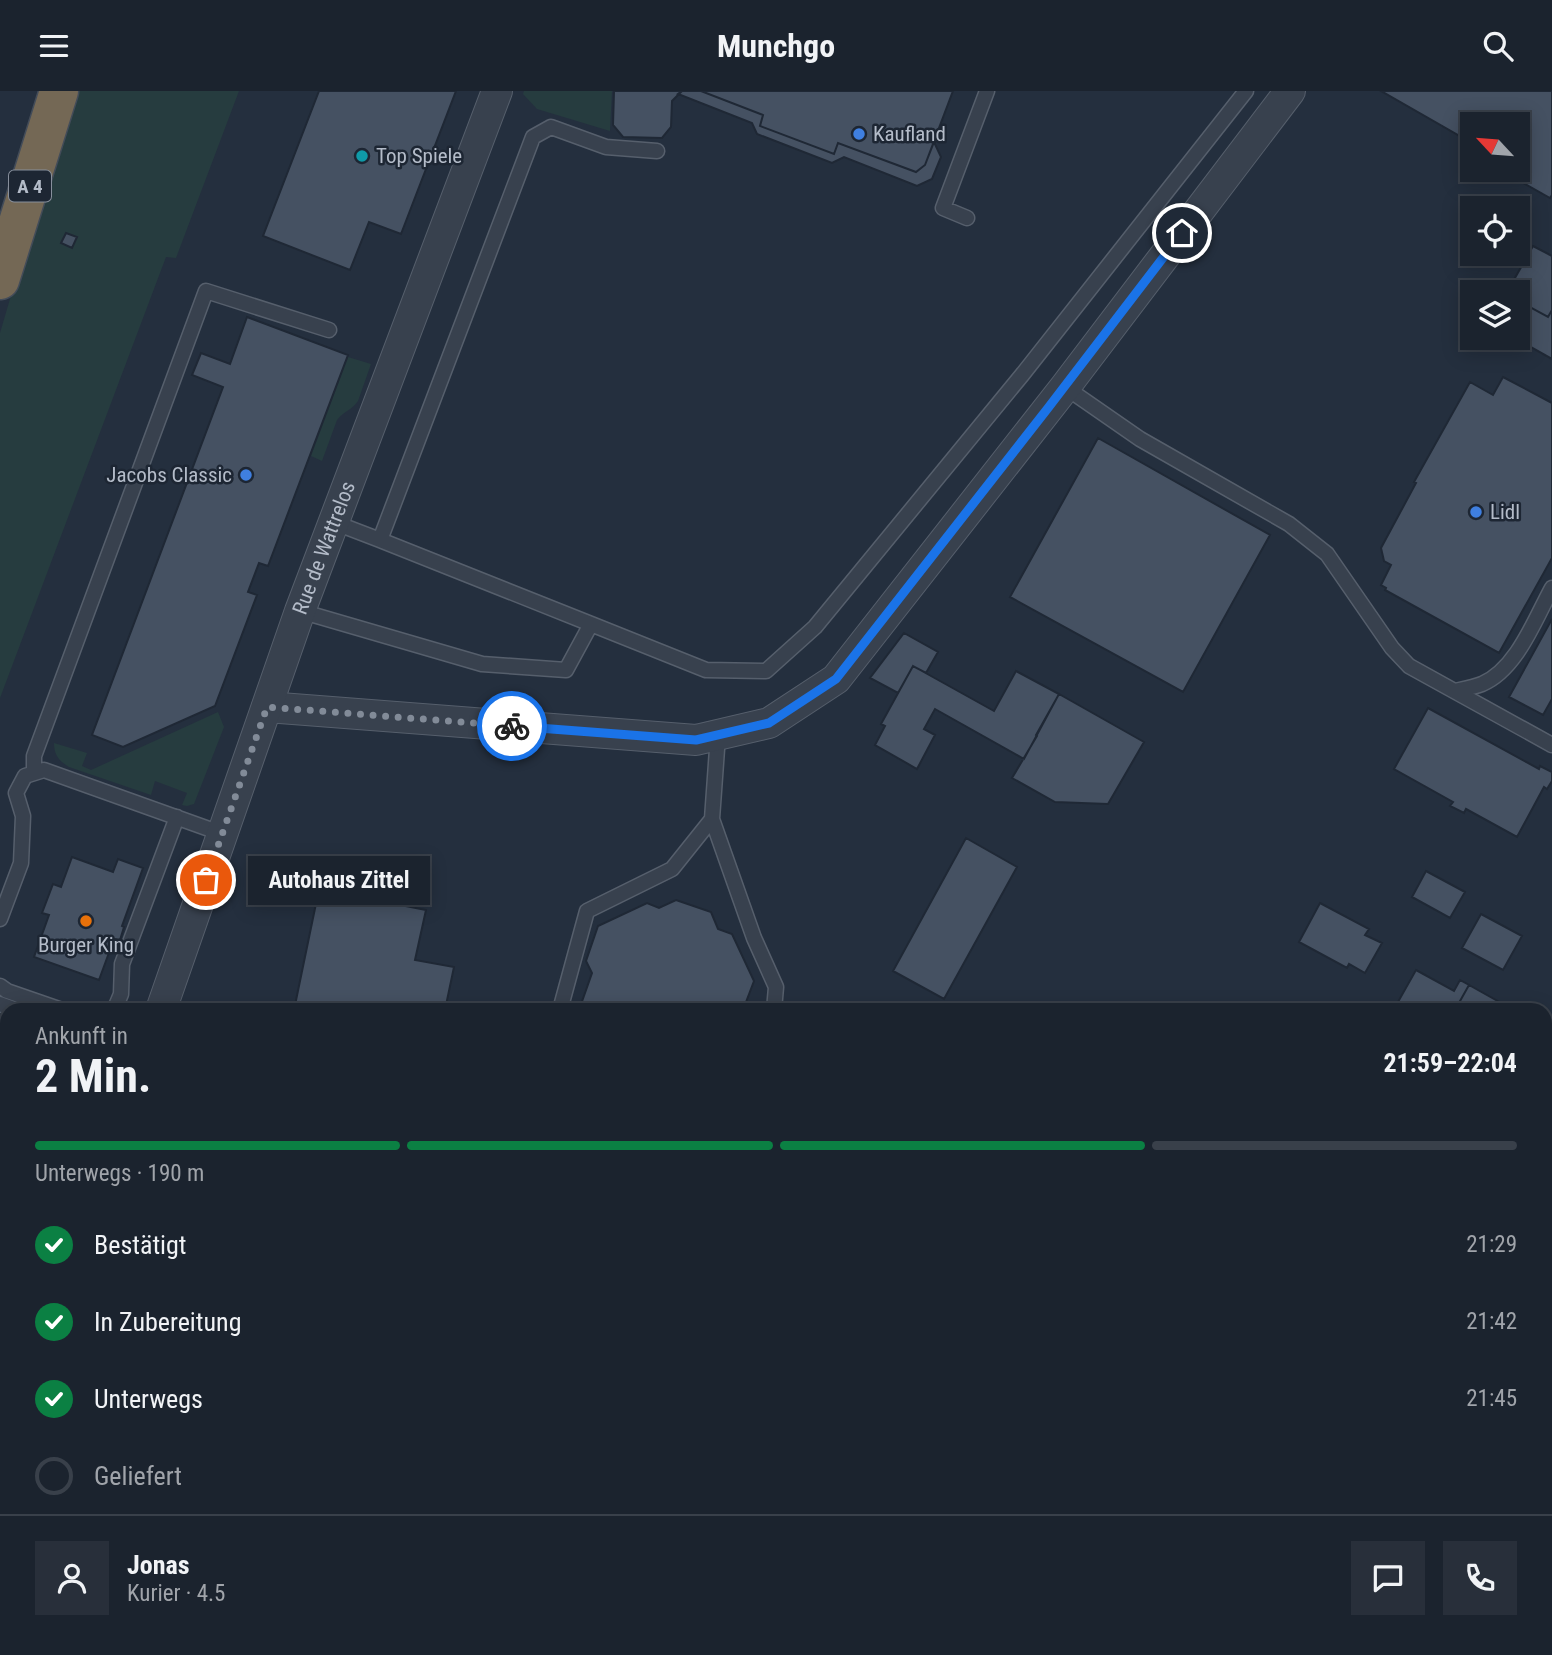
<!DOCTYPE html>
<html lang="de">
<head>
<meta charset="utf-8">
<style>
	:root { --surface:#1b232e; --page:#282f3a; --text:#f1f3f6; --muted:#a0a4aa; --line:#39404a; --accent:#0b8043 }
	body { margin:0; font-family:"Roboto Condensed",sans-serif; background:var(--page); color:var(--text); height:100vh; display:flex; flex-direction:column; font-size:26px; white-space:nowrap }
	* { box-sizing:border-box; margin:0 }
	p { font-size:23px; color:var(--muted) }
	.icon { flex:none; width:38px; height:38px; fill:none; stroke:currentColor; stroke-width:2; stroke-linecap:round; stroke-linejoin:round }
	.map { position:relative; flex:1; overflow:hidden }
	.panel { position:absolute; left:0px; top:912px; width:1552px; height:653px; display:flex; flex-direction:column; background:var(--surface); border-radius:21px 21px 0 0; box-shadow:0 4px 18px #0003,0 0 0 2px var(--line) }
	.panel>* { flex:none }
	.needle { width:46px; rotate:296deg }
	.fabs { position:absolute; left:1460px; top:21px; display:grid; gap:14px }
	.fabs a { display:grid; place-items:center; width:70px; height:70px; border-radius:0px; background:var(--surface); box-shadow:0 4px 18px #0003,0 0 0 2px var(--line); font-size:35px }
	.pin { position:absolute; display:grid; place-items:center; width:60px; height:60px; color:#fff; margin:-30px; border:4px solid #fff; border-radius:50%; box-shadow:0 2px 7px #0007 }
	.courier { position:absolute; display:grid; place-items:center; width:70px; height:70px; margin:-35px; border:5px solid #1a73e8; border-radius:50%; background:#fff; color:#222; box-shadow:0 2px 9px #0007 }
	.bubble { position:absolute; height:49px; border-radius:0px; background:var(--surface); box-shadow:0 4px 18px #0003,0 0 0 2px var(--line); font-size:23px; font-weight:700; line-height:49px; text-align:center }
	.summary em { font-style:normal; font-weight:700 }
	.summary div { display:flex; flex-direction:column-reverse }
	.summary { display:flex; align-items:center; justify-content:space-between; height:119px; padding:0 35px }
	h1 { font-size:46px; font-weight:700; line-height:52px }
	.bar { display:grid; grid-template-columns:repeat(4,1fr); gap:10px 7px; align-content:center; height:84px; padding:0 35px }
	.bar i { height:9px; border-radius:5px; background:var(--line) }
	.bar .selected { background:var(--accent) }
	.bar p { grid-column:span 4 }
	.line { display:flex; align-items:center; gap:18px; padding:0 35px; border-top:2px solid var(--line) }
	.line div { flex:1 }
	.round { display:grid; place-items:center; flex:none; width:74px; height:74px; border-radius:0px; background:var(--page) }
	ol { padding:0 35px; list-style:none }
	li { display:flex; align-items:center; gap:21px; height:77px }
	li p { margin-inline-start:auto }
	li .icon { padding:7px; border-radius:50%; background:var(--accent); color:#fff; stroke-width:4 }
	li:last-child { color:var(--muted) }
	li i { width:38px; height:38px; border:4px solid var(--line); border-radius:50% }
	header { display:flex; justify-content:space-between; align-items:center; height:91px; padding:0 35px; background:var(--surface); font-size:32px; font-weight:700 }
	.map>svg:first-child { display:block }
	.green { fill:#263c3f }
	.building { fill:#455162; stroke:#1f2835; stroke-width:2 }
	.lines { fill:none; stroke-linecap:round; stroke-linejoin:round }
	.service-casing { stroke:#565f6c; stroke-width:17 }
	.minor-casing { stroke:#565f6c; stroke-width:32 }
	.primary-casing { stroke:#414a57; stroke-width:41 }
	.motorway-casing { stroke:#434c59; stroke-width:41 }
	.service { stroke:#38414e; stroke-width:14 }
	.minor { stroke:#38414e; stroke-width:30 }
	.primary { stroke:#56606e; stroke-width:38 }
	.motorway { stroke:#746855; stroke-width:38 }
	.done { stroke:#828b98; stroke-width:7; stroke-dasharray:0 12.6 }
	.route { stroke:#1a73e8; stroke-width:9 }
	.shop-dot { fill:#3f7fe0; stroke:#1d2633; stroke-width:2.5 }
	.culture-dot { fill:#0f9aa8; stroke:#1d2633; stroke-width:2.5 }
	.food-dot { fill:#e8710a; stroke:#1d2633; stroke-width:2.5 }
	.labels { text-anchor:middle; stroke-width:5; stroke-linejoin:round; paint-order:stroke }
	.shield { fill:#1d2633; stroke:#878f9c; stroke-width:2 }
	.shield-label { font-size:19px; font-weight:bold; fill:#b4bcc9 }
	.poi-label { font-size:21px; fill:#b4bcc9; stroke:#1d2633; text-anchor:start }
	.street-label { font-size:21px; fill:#b4bcc9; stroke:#1d2633 }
</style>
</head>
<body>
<header><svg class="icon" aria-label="menu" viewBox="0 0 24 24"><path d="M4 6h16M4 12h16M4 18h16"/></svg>Munchgo<svg class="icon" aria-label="search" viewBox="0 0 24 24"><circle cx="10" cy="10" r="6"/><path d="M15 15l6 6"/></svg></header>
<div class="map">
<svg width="1552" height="1564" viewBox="0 0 1552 1564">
	<rect width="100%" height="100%" fill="#242f3e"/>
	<path class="green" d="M71,0h168l-63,167 -10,-1 -166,441v-365z
		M524,0h88l-2,40 -73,-22 -14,-15z
		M348,266l23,7 -13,37c-5,8 -15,11 -21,19l-15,41 -11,-5z
		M218,621l6,15 -30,77 -7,2 -5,-1 5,-12 -32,-12 -4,14 -82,-28c-10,-6 -15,-12 -15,-24l33,10 -5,13 9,4z
		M0,1193l7,1v52l-7,5z
		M74,1558h594l-3,6h-593z"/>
	<path class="building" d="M319,0h137l-55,143 -32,-12 -19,48 -87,-34z
		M614,0h68l-10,10 -1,26 -9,11 -39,-1 -10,-12z
		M682,0h19l62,24 -3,11 74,28 4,-11 78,29 9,-7 9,-23 7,15 -9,22 -15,7 -73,-29 -12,6 -75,-29 -5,-11 -74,-29z
		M701,0h252l-28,74 -9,7 -78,-29 -4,11 -74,-28 3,-11z
		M1381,0h171v104l-2,3 -50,-28h17v-46h-45v19z
		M66,142l11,4 -5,11 -11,-5z
		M1533,155l19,10v54l-4,7 -31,-17v-8h-10z
		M1517,209l31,17 4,-7v49l-37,-21h2z
		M247,226l101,38 -80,211 -9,-3 -11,29 9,3 -42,111 -92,41 -31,-12 131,-348 -31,-12 9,-22 29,11z
		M1503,286l49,26v155l-53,95 -114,-63 1,-2 -5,-3 10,-20 -7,-4 -3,-13 35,-65 -2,-1 56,-100 23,13z
		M1098,347l172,97 -87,157 -173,-95z
		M1552,528v80l-9,16 -34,-18z
		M904,542l34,19 -12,21 -13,-7 -15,27 -28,-15z
		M913,575l81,45 22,-40 43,23 -35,65 -89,-50 -11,20 11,6 -18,34 -42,-24 10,-19 -4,-2z
		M1059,603l85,48 -36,62 -53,-2 -43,-24 25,-42 -1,-1z
		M1428,617l111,61 1,-3 12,6v9l-5,8 -3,-2 -27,50 -51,-28 -2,4 -14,-7 3,-4 -59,-33z
		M966,747l51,29 -73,132 -51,-28z
		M72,766l41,15 5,-13 25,9 -21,58 2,1 -4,13 -6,-1 -15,41 -65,-23 15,-42 -7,-2 11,-29 8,3z
		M1426,780l39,21 -15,26 -38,-21z
		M319,798l107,21 -11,50 39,7 -9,43h-151z
		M676,809l35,12 7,17 14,5 22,47 -11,29h-164l13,-37 -6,-12 12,-35 49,-23 12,5z
		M1320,812l49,26 -4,6 17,8 -17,30 -16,-9 -2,4 -48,-26z
		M1481,823l41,22 -19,34 -41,-22z
		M1416,879l38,21 6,-11 9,5 -14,25 -61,-1z
		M1469,894l41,23 -1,2h-54z
		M0,1013l7,1v48l-7,-1z
		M0,1097l7,2v61l-7,-2z
		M1545,1236l7,2v95l-7,-1z"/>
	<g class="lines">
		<g class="service-casing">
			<path id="service" d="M967,127l-24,-10 44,-117
				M1065,296l75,52 149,85 38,30 65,94 17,18 143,79
				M333,431l47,18 153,-403 18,-10 55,20 51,4
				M380,449l211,84
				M300,520l182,53 84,6 25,-46 115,46 60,1 49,-44 207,-252 224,-284
				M1455,600c9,-2 19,-4 27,-7 35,-15 53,-65 70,-96
				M718,644l-6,84 42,119 22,49 -2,23
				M34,682v-17l172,-465 123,39
				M0,828l21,-56 2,-47 -7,-23 9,-17 19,-6 179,64
				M0,895l7,5 55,19
				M0,913l17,6
				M111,919l5,-4 5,-12 1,-30 55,-147
				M560,919l27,-99 85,-42 40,-50
				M0,988l7,1
				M1545,1067l7,4
				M2,1073l5,-18
				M0,1175l7,2
				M1545,1350l7,1"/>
		</g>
		<g class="minor-casing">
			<g id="minor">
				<path d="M267,616l429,33 73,-17 67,-44 229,-292 225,-296"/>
				<path id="s1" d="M161,919l139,-399 197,-520"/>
				<path d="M0,1288l7,-3"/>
			</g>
		</g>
		<g class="primary-casing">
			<path id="primary" d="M1545,972l7,-13
				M0,1330l7,1
				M1008,1558l19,6
				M1159,1558l11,6
				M1318,1558l5,6
				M1224,1564l4,-6"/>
		</g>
		<g class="motorway-casing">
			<path id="motorway" d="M0,189l59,-189
				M0,1409l5,14 2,32
				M0,1491l7,-32
				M35,1564l2,-6"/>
		</g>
		<use href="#service" class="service"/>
		<use href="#minor" class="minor"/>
		<use href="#primary" class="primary"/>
		<use href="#motorway" class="motorway"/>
	</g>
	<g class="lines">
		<path class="done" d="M206,789l61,-173 245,19"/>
		<path class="route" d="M512,635l184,14 73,-17 67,-44 212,-271 134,-175"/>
	</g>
	<g class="shop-dot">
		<circle cx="859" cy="43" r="7"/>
		<circle cx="246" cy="384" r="7"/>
		<circle cx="1476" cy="421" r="7"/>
	</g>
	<circle class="culture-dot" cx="362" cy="65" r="7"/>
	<circle class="food-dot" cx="86" cy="830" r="7"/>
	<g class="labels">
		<rect class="shield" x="9" y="79.5" width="42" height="31" rx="5"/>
		<g class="shield-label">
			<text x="30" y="102">A 4</text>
		</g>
		<g class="poi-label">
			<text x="873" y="50">Kaufland</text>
			<text x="376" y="72">Top Spiele</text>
			<text x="232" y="391" text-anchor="end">Jacobs Classic</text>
			<text x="1490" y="428">Lidl</text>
			<text x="86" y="861" text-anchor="middle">Burger King</text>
		</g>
		<g class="street-label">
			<text dy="7" stroke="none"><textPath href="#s1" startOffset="490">Rue de Wattrelos</textPath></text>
		</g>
	</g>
</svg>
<div class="fabs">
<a><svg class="needle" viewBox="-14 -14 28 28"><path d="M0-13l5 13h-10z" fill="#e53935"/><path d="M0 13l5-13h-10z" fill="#a0a4aa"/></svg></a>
<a><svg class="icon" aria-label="locate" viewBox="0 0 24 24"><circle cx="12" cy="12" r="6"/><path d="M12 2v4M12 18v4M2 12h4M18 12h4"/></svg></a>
<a><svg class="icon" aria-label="layers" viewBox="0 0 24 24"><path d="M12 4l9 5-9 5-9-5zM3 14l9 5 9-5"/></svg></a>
</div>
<div class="pin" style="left:206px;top:789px;background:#ea580c"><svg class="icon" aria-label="bag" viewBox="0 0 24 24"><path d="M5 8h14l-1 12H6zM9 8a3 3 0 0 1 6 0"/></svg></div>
<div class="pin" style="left:1182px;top:142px;background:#1f2937"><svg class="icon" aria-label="home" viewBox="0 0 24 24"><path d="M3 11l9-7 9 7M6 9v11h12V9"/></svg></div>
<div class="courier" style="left:512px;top:635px"><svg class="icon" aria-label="bike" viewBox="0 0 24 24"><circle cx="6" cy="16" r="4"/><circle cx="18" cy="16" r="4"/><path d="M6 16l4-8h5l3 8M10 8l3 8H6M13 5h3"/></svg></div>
<div class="bubble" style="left:248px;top:765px;width:182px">Autohaus Zittel</div>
<section class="panel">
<div class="summary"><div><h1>2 Min.</h1><p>Ankunft in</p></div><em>21:59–22:04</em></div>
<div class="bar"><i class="selected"></i><i class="selected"></i><i class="selected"></i><i></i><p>Unterwegs · 190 m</p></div>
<ol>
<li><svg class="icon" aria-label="check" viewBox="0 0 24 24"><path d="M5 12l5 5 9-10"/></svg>Bestätigt<p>21:29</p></li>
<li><svg class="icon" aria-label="check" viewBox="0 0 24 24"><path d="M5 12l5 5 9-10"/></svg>In Zubereitung<p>21:42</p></li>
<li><svg class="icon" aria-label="check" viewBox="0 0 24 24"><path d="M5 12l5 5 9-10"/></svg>Unterwegs<p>21:45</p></li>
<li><i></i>Geliefert</li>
</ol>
<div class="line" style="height:126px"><a class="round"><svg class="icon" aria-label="person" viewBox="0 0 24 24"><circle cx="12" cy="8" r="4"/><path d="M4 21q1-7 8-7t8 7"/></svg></a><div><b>Jonas</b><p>Kurier · 4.5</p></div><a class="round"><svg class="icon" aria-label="chat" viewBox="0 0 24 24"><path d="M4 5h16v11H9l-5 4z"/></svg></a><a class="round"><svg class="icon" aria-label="phone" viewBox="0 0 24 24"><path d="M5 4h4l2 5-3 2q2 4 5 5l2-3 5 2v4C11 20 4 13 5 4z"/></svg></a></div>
</section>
</div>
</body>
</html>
